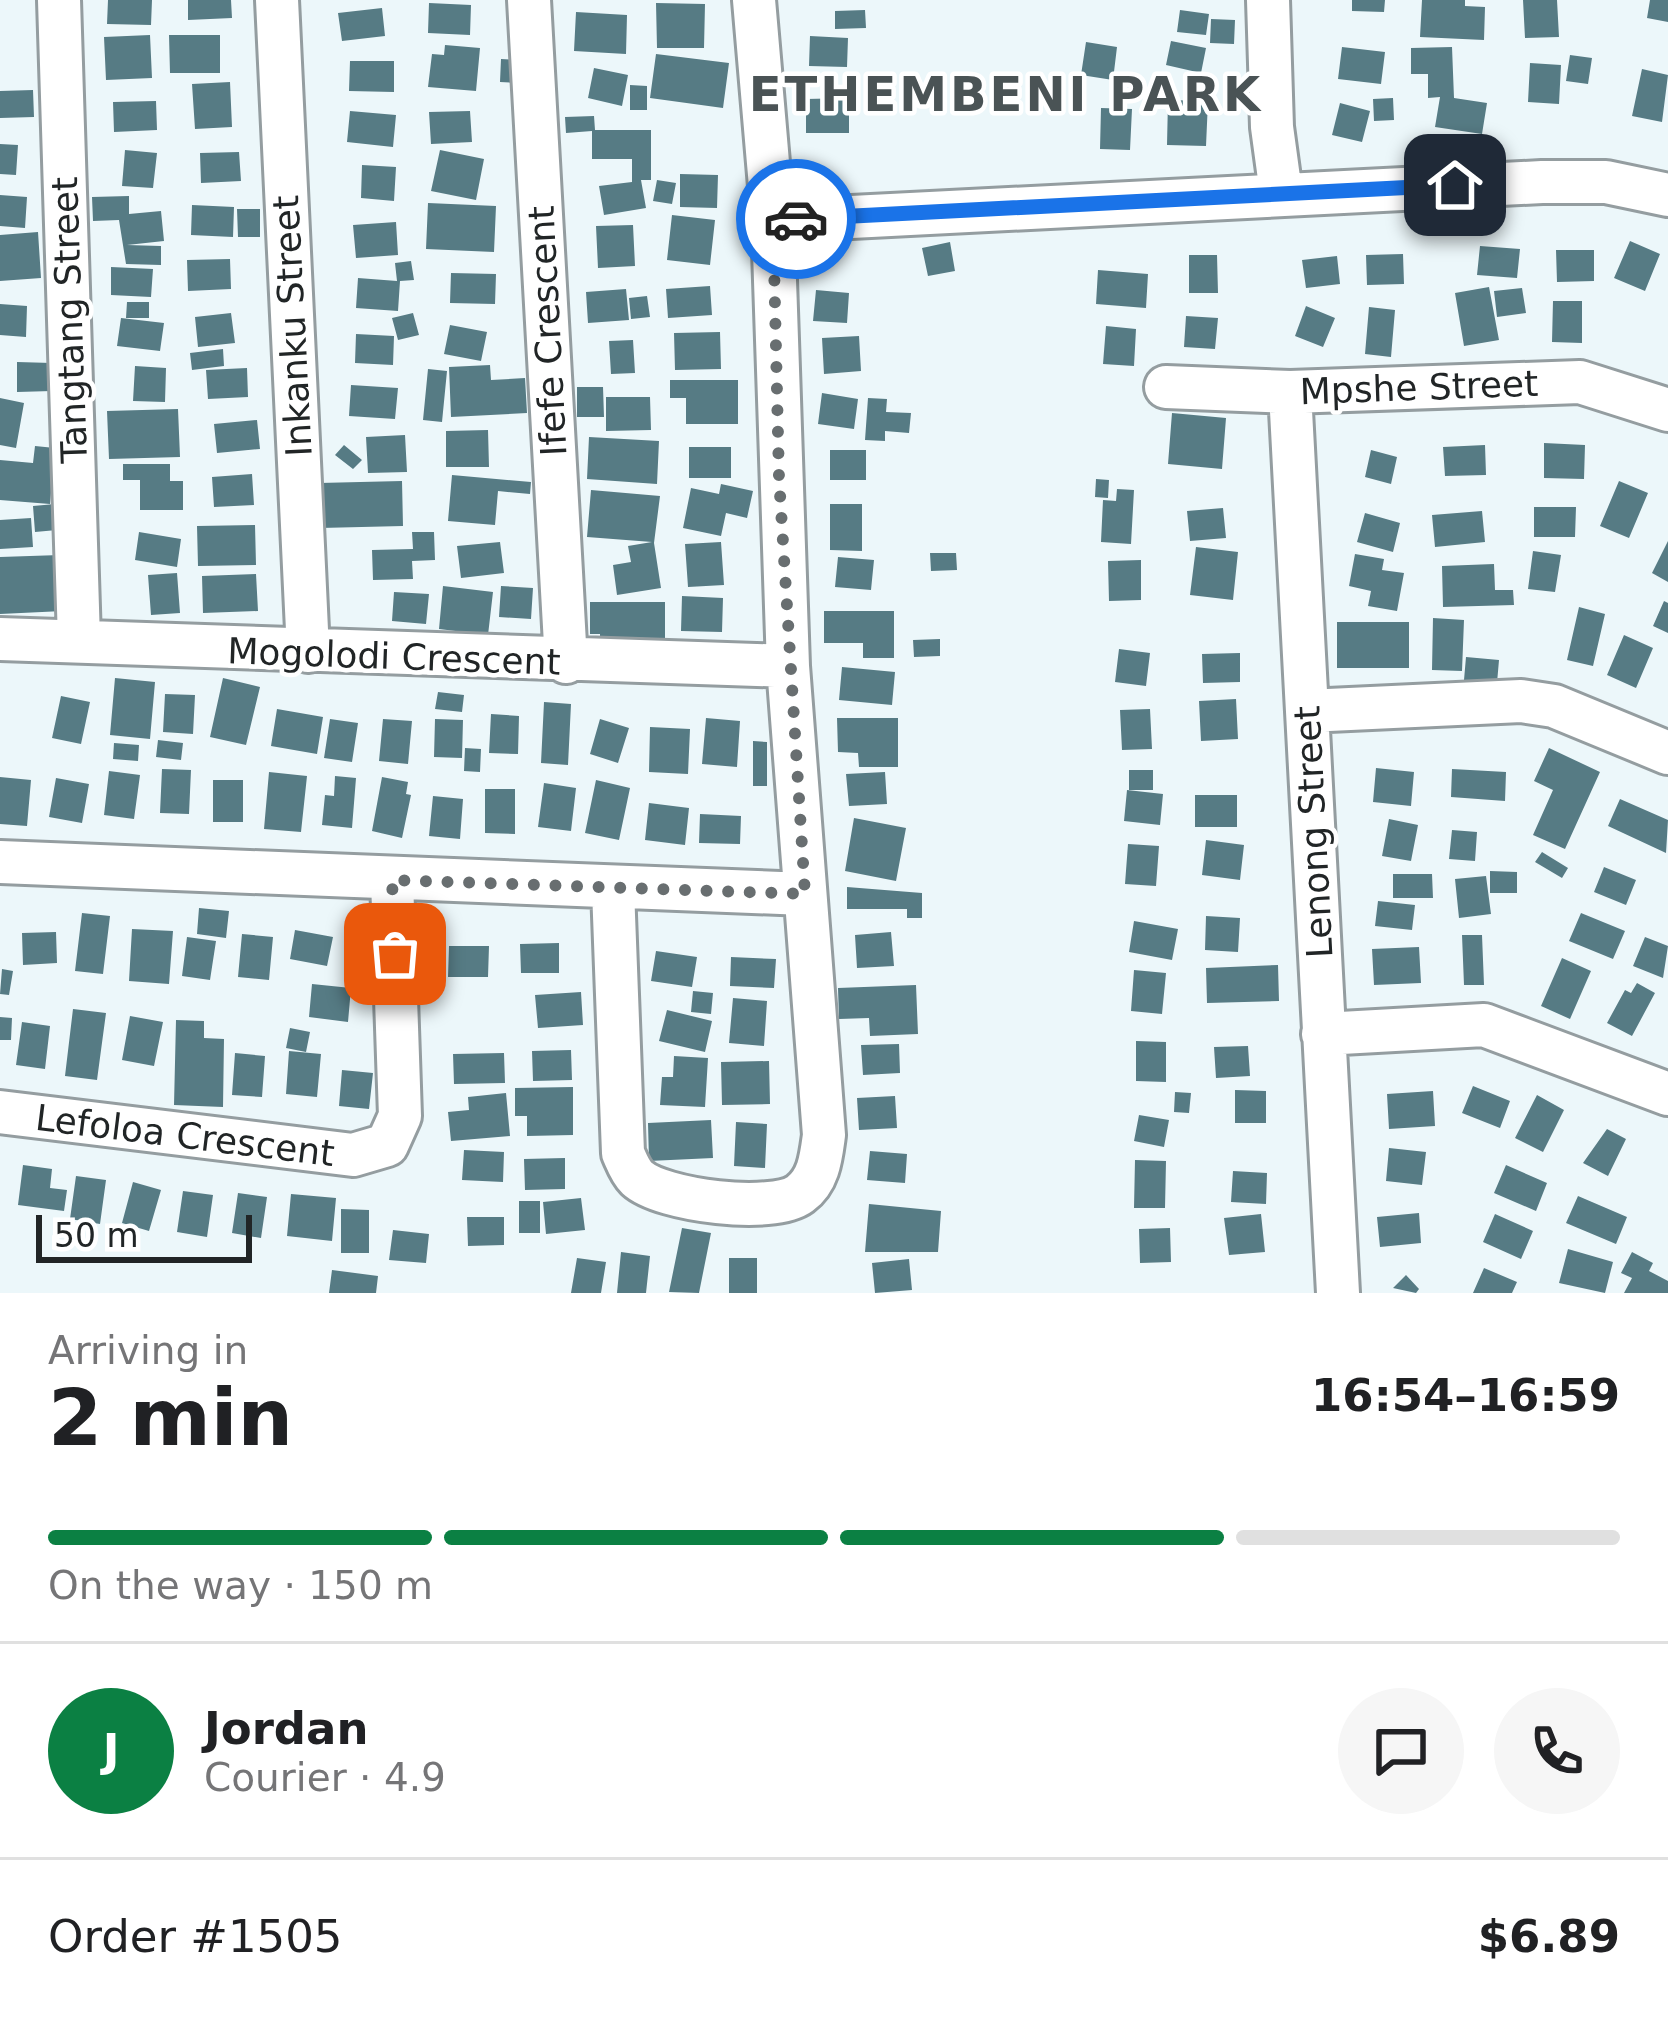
<!DOCTYPE html>
<html lang="en">
<head>
<meta charset="utf-8">
<style>
	:root { --surface:#fff; --page:#f6f6f6; --text:#202124; --muted:#757577; --line:#e0e0e0; --accent:#0b8043 }
	body { margin:0; font-family:"DejaVu Sans",sans-serif; background:var(--page); color:var(--text); height:100vh; display:flex; flex-direction:column; font-size:45px; white-space:nowrap }
	* { box-sizing:border-box; margin:0 }
	p { font-size:39px; color:var(--muted) }
	.icon { flex:none; width:66px; height:66px; fill:none; stroke:currentColor; stroke-width:2; stroke-linecap:round; stroke-linejoin:round }
	.map { position:relative; height:1293px; overflow:hidden }
	.sheet { display:flex; flex-direction:column; background:var(--surface); flex:1 }
	.sheet>* { flex:none }
	.scale { position:absolute; left:36px; bottom:30px; width:216px; box-sizing:border-box; padding-left:12px; border:6px solid #212526; border-top:0; font-size:33px; line-height:42px; white-space:nowrap; color:#212526; -webkit-text-stroke:9px #fff; paint-order:stroke }
	.pin { position:absolute; display:grid; place-items:center; width:102px; height:102px; color:#fff; margin:-51px; border-radius:24px; box-shadow:0 6px 18px #0006 }
	.courier { position:absolute; display:grid; place-items:center; width:120px; height:120px; margin:-60px; border:9px solid #1a73e8; border-radius:50%; background:#fff; color:#222; box-shadow:0 3px 15px #0007 }
	.overview em { font-style:normal; font-weight:700 }
	.overview div { display:flex; flex-direction:column-reverse }
	.overview { display:flex; align-items:center; justify-content:space-between; height:204px; padding:0 48px }
	h1 { font-size:78px; font-weight:700; line-height:90px }
	.bar { display:grid; grid-template-columns:repeat(4,1fr); gap:18px 12px; align-content:center; height:144px; padding:0 48px }
	.bar i { height:15px; border-radius:9px; background:var(--line) }
	.bar .current { background:var(--accent) }
	.bar p { grid-column:span 4 }
	.line { display:flex; align-items:center; gap:30px; padding:0 48px; border-top:3px solid var(--line) }
	.line div { flex:1 }
	.round { display:grid; place-items:center; flex:none; width:126px; height:126px; border-radius:63px; background:var(--page) }
	.map>svg:first-child { display:block }
	.building { fill:#567b84 }
	.lines { fill:none; stroke-linecap:round; stroke-linejoin:round }
	.minor-casing { stroke:#949da0; stroke-width:48 }
	.minor { stroke:#fff; stroke-width:42 }
	.done { stroke:#686e70; stroke-width:12; stroke-dasharray:0 21.6 }
	.route { stroke:#1a73e8; stroke-width:15 }
	.labels { text-anchor:middle; stroke-width:9; stroke-linejoin:round; paint-order:stroke }
	.street-label { font-size:36px; fill:#212526; stroke:#fff }
	.district-label { font-size:48px; font-weight:bold; letter-spacing:3px; fill:#4a5355; stroke:#fff }
</style>
</head>
<body>
<div class="map">
<svg width="1668" height="1293" viewBox="0 0 1668 1293">
	<rect width="100%" height="100%" fill="#ecf7fa"/>
	<path class="building" d="M108,0h44l-1,25 -44,-1z
		M188,0h43l1,18 -44,2z
		M1352,0h33l-1,12 -32,-1z
		M1422,0h43v6l20,1 -1,33 -64,-3z
		M1523,0h34l2,37 -34,1z
		M1650,0h18v22l-21,-4z
		M429,3l42,2 -1,30 -42,-2z
		M656,3l49,1 -1,44h-47z
		M382,8l3,28 -43,5 -4,-28z
		M865,10l1,18 -31,1v-18z
		M1180,10l29,4 -3,21 -29,-3z
		M576,12l51,3 -1,39 -52,-3z
		M1211,19l24,1 -1,24 -24,-1z
		M150,35l2,43 -46,2 -2,-43z
		M169,35h51v38h-50z
		M810,36l38,2 -1,29 -38,-1z
		M1171,41l35,7 -5,25 -35,-8z
		M1086,42l31,5 -4,33 -32,-5z
		M445,45l35,3 -4,43 -48,-4 4,-33 12,1z
		M1342,47l43,5 -4,32 -43,-5z
		M1452,47l2,51 33,5 -5,31 -47,-7 5,-30 -12,1v-24h-17v-26z
		M656,54l73,9 -6,45 -73,-10z
		M1570,55l22,3 -4,26 -22,-3z
		M501,59l18,1 -1,23 -18,-1z
		M350,61h44v31l-45,-1z
		M1530,63l31,2 -2,39 -31,-2z
		M594,68l34,7 -6,31 -34,-8z
		M1642,69l26,6 -6,47 -30,-6z
		M230,82l2,45 -37,2 -3,-45z
		M630,85l17,1v24h-17z
		M33,90l1,27 -34,1v-27z
		M849,98v35h-43v-34z
		M1393,98l1,22 -20,1 -1,-22z
		M1168,100l40,1 -2,45 -39,-1z
		M156,101l1,29 -43,2 -1,-30z
		M1340,103l30,8 -8,31 -30,-7z
		M1101,108l31,1 -2,41 -30,-1z
		M350,111l46,4 -3,32 -46,-5z
		M470,111l2,31 -41,2 -2,-32z
		M594,116l1,14h56v50h-10l5,28 -42,7 -5,-29 33,-4v-23h-40v-28l-26,2 -1,-16z
		M0,144l18,1 -2,30 -16,-1z
		M125,150l32,3 -4,35 -31,-2z
		M440,150l44,9 -8,41 -45,-9z
		M239,152l2,29 -40,2 -1,-30z
		M362,165l34,2 -2,34 -33,-3z
		M680,174l38,1 -1,33 -37,-1z
		M657,180l19,3 -4,21 -19,-3z
		M0,195l27,2 -2,31 -25,-2z
		M129,196v18l32,-3 3,30 -37,4 34,1v19l-35,-1 -7,-44 -26,1 -1,-24z
		M428,203l68,3 -2,46 -68,-3z
		M192,205l42,2 -1,30 -42,-2z
		M237,209h23v28h-22z
		M672,215l43,5 -5,45 -43,-5z
		M396,222l2,33 -42,3 -3,-33z
		M633,225l2,41 -37,2 -2,-42z
		M38,232l3,46 -41,3v-46z
		M1630,241l30,13 -15,37 -31,-13z
		M950,242l5,29 -27,5 -6,-28z
		M1480,246l40,3 -3,29 -40,-3z
		M1556,250h38v31l-37,1z
		M1403,254l1,30 -37,1 -1,-30z
		M1189,255h28l1,38h-29z
		M1337,256l3,28 -34,4 -4,-28z
		M230,259l1,30 -43,2 -1,-31z
		M411,261l3,19 -14,1 -2,30 -42,-3 2,-30 39,3 -2,-18z
		M111,267l42,2 -2,28 -40,-2z
		M1098,270l50,4 -2,34 -50,-4z
		M451,273l45,1 -1,30 -45,-1z
		M710,286l2,29 -44,3 -2,-29z
		M1489,287l10,53 -35,6 -9,-53z
		M1522,288l4,25 -29,4 -3,-26z
		M626,289l3,31 -41,3 -2,-31z
		M816,290l33,3 -2,30 -34,-2z
		M647,296l3,21 -19,2 -2,-21z
		M1553,301h29v42l-30,-1z
		M127,302h22v16h-23z
		M0,304l27,2 -1,31 -26,-2z
		M1306,306l29,12 -12,29 -28,-11z
		M1369,307l26,3 -4,47 -26,-3z
		M231,313l4,30 -37,4 -3,-30z
		M413,313l6,22 -21,5 -6,-22z
		M1186,316l32,2 -3,31 -31,-2z
		M121,318l43,5 -4,28 -43,-5z
		M450,325l37,7 -6,29 -37,-7z
		M1106,326l30,3 -2,37 -31,-2z
		M720,332l1,37 -46,1 -1,-37z
		M356,334l38,2 -1,29 -38,-2z
		M859,336l2,35 -37,3 -2,-36z
		M633,340l2,33 -24,1 -2,-33z
		M223,349l1,17 -32,4 -2,-17z
		M17,362l35,1v28l-35,1z
		M490,365l1,15 34,-2 2,35 -76,4 -2,-50z
		M135,366l31,2 -1,34 -32,-1z
		M247,368l1,29 -40,2 -2,-29z
		M428,369l19,2 -5,51 -19,-2z
		M670,380h68v44h-52v-26h-16z
		M351,385l47,3 -3,31 -46,-3z
		M577,387h26l1,30h-27z
		M822,393l36,6 -4,30 -36,-5z
		M606,397h44l1,33 -45,1z
		M0,398l24,5 -8,45 -16,-3z
		M868,398l19,1 -1,13 25,1 -2,20 -24,-2v10l-20,-1z
		M178,409l2,48 -71,2 -2,-48z
		M1172,413l54,5 -4,51 -54,-5z
		M257,420l3,29 -43,4 -3,-29z
		M488,430l1,37h-43v-36z
		M405,435l2,37 -39,1 -2,-36z
		M589,437l70,4 -2,43 -70,-5z
		M1544,443l41,2 -1,34 -40,-1z
		M344,445l18,15 -9,9 -18,-14z
		M1485,445l1,30 -41,1 -2,-29z
		M35,446l20,2 -5,56 -50,-4v-40l33,3z
		M689,447h42v31h-42z
		M830,450h36v30h-36z
		M1371,450l26,7 -6,27 -26,-7z
		M123,464h47v17h13v29h-43v-30h-17z
		M252,474l2,31 -40,2 -2,-30z
		M452,475l79,7 -1,12 -32,-3 -3,34 -47,-4z
		M1096,479l13,1 -1,18 -13,-1z
		M402,481l1,45 -83,2 -1,-45z
		M1619,481l29,12 -19,45 -29,-12z
		M721,484l32,7 -6,27 -21,-5 -5,23 -38,-8 8,-40 28,6z
		M1117,489l17,1 -3,54 -30,-2 2,-42 13,1z
		M591,490l69,6 -6,47 7,45 -44,7 -4,-30 18,-3 -3,-16 24,-4 -65,-5z
		M55,504l2,26 -22,2 -2,-26z
		M830,504h32v47l-32,-1z
		M1534,507h42l-1,30h-41z
		M1223,508l3,30 -36,3 -3,-30z
		M1482,511l3,31 -50,5 -3,-32z
		M1365,513l35,10 -7,29 -36,-10z
		M31,518l2,29 -33,2v-29z
		M255,525l1,40 -58,1 -1,-40z
		M139,532l42,7 -4,28 -42,-7z
		M412,532h22l1,28 -23,1 1,18 -40,1 -1,-30 41,-1z
		M1668,541v41l-16,-9z
		M500,542l4,31 -43,5 -4,-32z
		M721,542l3,43 -36,2 -3,-43z
		M1196,547l42,5 -5,48 -43,-5z
		M1533,551l28,4 -6,37 -27,-3z
		M930,553h26l1,17 -26,1z
		M1355,554l29,5 -2,11 22,3 -7,38 -29,-5 3,-15 -22,-5z
		M60,555l3,56 -63,3v-57z
		M838,557l36,3 -3,30 -36,-3z
		M1141,560v40l-32,1 -1,-40z
		M1494,564l1,26h18l1,15 -71,2 -1,-41z
		M177,573l3,40 -29,2 -3,-40z
		M256,574l2,37 -55,2 -1,-37z
		M443,586l50,6 -5,43 -49,-6z
		M501,586l32,2 -2,31 -32,-2z
		M394,592l35,2 -3,30 -34,-3z
		M682,596l41,2 -1,34 -41,-1z
		M1664,601l4,2v30l-15,-7z
		M590,602h75v51h-65v-19h-10z
		M1579,607l26,7 -12,52 -26,-6z
		M824,611h70v47h-31v-15h-39z
		M1433,618l31,2 -2,51 -30,-1z
		M1337,622h72v46h-72z
		M1624,635l29,13 -17,40 -29,-13z
		M940,639v17l-26,1 -1,-17z
		M1119,649l31,4 -4,33 -31,-4z
		M1240,653v29l-37,1 -1,-29z
		M1466,657l33,3 -2,23 -33,-3z
		M842,667l53,5 -3,33 -53,-5z
		M115,678l40,4 -5,57 -40,-4z
		M223,678l37,9 -14,58 -36,-8z
		M438,692l26,3 -2,17 -27,-3z
		M165,694l30,1 -2,39 -30,-2z
		M61,696l29,6 -9,42 -29,-6z
		M1236,699l2,40 -37,2 -2,-40z
		M544,702l27,2 -3,61 -27,-2z
		M277,709l46,8 -6,37 -46,-8z
		M1150,709l2,40 -30,1 -2,-40z
		M491,714l28,2 -1,38 -29,-1z
		M706,718l34,3 -3,46 -35,-3z
		M837,718h61v49h-39l-1,-14 -20,-1z
		M330,719l28,4 -6,39 -28,-4z
		M383,719l29,2 -4,43 -29,-3z
		M435,719l28,1 -1,38 -28,-1z
		M600,719l29,9 -11,35 -28,-9z
		M650,727l40,2 -2,45 -39,-2z
		M158,740l25,3 -2,17 -25,-3z
		M753,741l14,1v44h-14z
		M114,743l25,2 -1,16 -25,-2z
		M465,748l16,1 -1,23 -16,-1z
		M1549,748l51,24 -35,77 -32,-14 20,-45 -19,-9z
		M1376,768l38,4 -3,34 -38,-4z
		M162,769l29,1 -2,44 -29,-1z
		M1452,769l54,3 -1,29 -54,-4z
		M1129,770h24v20h-24z
		M109,771l31,4 -6,44 -30,-4z
		M269,772l38,4 -6,56 -37,-3z
		M885,772l2,32 -38,2 -3,-32z
		M335,776l21,2 -4,50 -30,-3 3,-30 9,1z
		M0,777l31,3 -4,46 -27,-2z
		M382,777l26,5 -2,12 5,1 -9,43 -30,-7z
		M56,778l33,6 -7,39 -33,-6z
		M213,780h30v42h-30z
		M596,780l34,8 -11,52 -34,-7z
		M544,783l32,5 -5,43 -33,-4z
		M485,789h30v45l-30,-1z
		M1127,790l36,4 -3,31 -36,-4z
		M1195,795h42v32h-42z
		M433,796l30,3 -3,40 -31,-3z
		M1620,799l48,21 -2,33 -58,-27z
		M649,803l40,5 -4,37 -40,-5z
		M700,814l41,2 -1,28 -41,-1z
		M854,818l52,10 -10,53 -51,-10z
		M1389,819l29,6 -7,36 -29,-5z
		M1452,830l25,2 -2,29 -26,-2z
		M1206,840l38,5 -4,35 -38,-5z
		M1128,844l31,2 -3,40 -31,-2z
		M1542,852l26,16 -6,10 -27,-16z
		M1604,867l32,13 -10,25 -32,-13z
		M1490,871l27,1v21h-27z
		M1393,874h39l1,24h-40z
		M1486,876l5,38 -32,4 -4,-39z
		M847,887l75,6v25h-15v-9h-60z
		M1378,901l37,4 -3,25 -37,-4z
		M199,908l30,3 -3,27 -29,-4z
		M82,913l28,3 -7,58 -28,-3z
		M1581,913l44,18 -12,28 -44,-18z
		M1206,916l34,2 -2,34 -33,-2z
		M1134,921l44,8 -6,31 -43,-8z
		M132,929l41,2 -4,53 -40,-3z
		M295,930l38,7 -6,29 -37,-7z
		M56,932l1,31 -34,2 -1,-32z
		M891,932l3,34 -37,2 -2,-33z
		M242,934l31,3 -4,43 -31,-3z
		M1462,935h20l2,50h-20z
		M187,937l29,4 -6,39 -28,-4z
		M1645,937l23,9 -5,32 -30,-12z
		M559,943v30h-38l-1,-29z
		M449,946h40l-1,31h-40z
		M1419,947l2,36 -47,2 -2,-36z
		M656,951l41,6 -5,30 -41,-6z
		M731,957l45,2 -2,29 -44,-2z
		M1562,958l29,13 -21,48 -29,-13z
		M1278,965l1,36 -72,2 -1,-35z
		M2,969l11,2 -4,24 -9,-1z
		M1134,970l32,3 -4,41 -31,-3z
		M1637,983l18,10 -23,43 -25,-13 18,-33 6,3z
		M312,984l39,4 -3,34 -39,-5z
		M916,985l2,49 -48,2 -1,-18 -30,1 -1,-31z
		M693,991l20,2 -2,21 -20,-2z
		M581,992l2,33 -45,3 -3,-33z
		M733,998l34,3 -3,45 -35,-3z
		M73,1009l33,4 -9,67 -32,-4z
		M667,1010l45,11 -7,31 -46,-11z
		M130,1016l33,6 -9,44 -32,-6z
		M0,1017l12,1 -1,22h-11z
		M176,1020l28,1v17l20,1 -1,68 -49,-2z
		M22,1022l28,4 -5,43 -29,-4z
		M290,1028l20,4 -4,20 -20,-4z
		M1136,1041l30,1v40l-30,-1z
		M899,1044l1,29 -37,2 -2,-30z
		M1248,1046l2,30 -34,2 -2,-31z
		M571,1050l1,30 -39,1 -1,-30z
		M289,1051l32,3 -4,43 -31,-3z
		M235,1053l30,3 -3,41 -30,-2z
		M504,1053l1,30 -51,1 -1,-30z
		M674,1056l34,2 -3,49 -45,-2 2,-28h11z
		M769,1061l1,43 -48,1 -1,-43z
		M342,1070l31,3 -4,36 -30,-3z
		M1473,1086l37,15 -10,27 -38,-15z
		M573,1087v48l-46,1v-20h-12v-28z
		M1235,1090l31,1v32h-31z
		M1433,1091l2,35 -46,3 -2,-35z
		M1175,1092l16,1 -2,20 -15,-1z
		M506,1093l4,43 -59,5 -3,-29 21,-2 -1,-13z
		M1537,1095l27,15 -21,42 -28,-14z
		M895,1096l2,32 -38,2 -2,-32z
		M1139,1115l30,5 -5,27 -30,-6z
		M711,1120l2,38 -64,3 -1,-38z
		M736,1122l31,2 -2,44 -31,-2z
		M1607,1129l19,10 -18,37 -25,-13z
		M1389,1148l37,4 -4,33 -36,-4z
		M464,1150l40,2 -1,30 -41,-2z
		M870,1151l37,3 -2,29 -38,-3z
		M565,1158v31l-40,1 -1,-31z
		M1135,1160l31,1 -1,47h-31z
		M23,1165l29,4 -2,19 17,2 -3,21 -46,-6z
		M1506,1165l41,18 -11,28 -42,-18z
		M1233,1171l34,2 -1,31 -35,-2z
		M76,1176l30,4 -6,44 -30,-5z
		M133,1182l28,8 -12,41 -27,-8z
		M183,1191l30,4 -6,42 -30,-5z
		M238,1193l29,4 -6,41 -29,-5z
		M291,1194l45,4 -4,43 -45,-5z
		M1578,1196l49,21 -11,27 -50,-21z
		M581,1198l4,32 -39,4 -3,-32z
		M519,1201h21v32h-21z
		M869,1204l72,7 -3,41h-73z
		M341,1209l28,1v43h-28z
		M1419,1213l2,30 -41,4 -3,-30z
		M1261,1214l4,38 -36,3 -5,-37z
		M1495,1214l38,17 -12,28 -38,-17z
		M467,1217h37v28l-36,1z
		M682,1228l29,5 -12,60 -30,-1z
		M1170,1228l1,34 -31,1 -1,-34z
		M393,1230l36,4 -3,29 -37,-3z
		M1568,1249l45,13 -8,31 -46,-10z
		M621,1252l29,4 -4,37h-29z
		M1632,1252l21,11 -4,8 19,10v12h-44l8,-15 -11,-5z
		M577,1258l29,4 -5,31h-30z
		M729,1258h28v35h-28z
		M909,1259l3,31 -37,3 -3,-30z
		M1484,1268l33,14 -5,11h-39z
		M332,1270l46,6 -2,17h-47z
		M1406,1275l13,14 -3,4 -23,-5z"/>
	<g class="lines">
		<g class="minor-casing">
			<path id="minor" d="M59,0l20,640
				M277,0l31,651
				M529,0l37,662
				M1268,0l4,127 9,66
				M773,221l769,-39h64l62,13
				M1166,387l124,5 290,-10 88,28
				M1290,392l48,901
				M0,639l788,27
				M1307,711l214,-10 33,5 114,47
				M0,862l805,32
				M613,889l10,264c4,9 7,18 14,25 25,23 136,36 163,16 19,-14 21,-37 24,-59l-36,-469 -15,-445 -19,-221
				M1323,1034l161,-9 184,69
				M0,1112l353,43 34,-10 13,-29 -8,-236"/>
		</g>
		<use href="#minor" class="minor"/>
	</g>
	<g class="lines">
		<path class="done" d="M395,954l-3,-74 413,14 -26,-416 -6,-258 23,-1"/>
		<path class="route" d="M796,219l659,-34"/>
	</g>
	<g class="labels">
		<g class="street-label">
			<text transform="translate(69 320) rotate(-92)" y="13">Tangtang Street</text>
			<text transform="translate(292 326) rotate(-93)" y="13">Inkanku Street</text>
			<text transform="translate(547 331) rotate(-93)" y="13">Ifefe Crescent</text>
			<text transform="translate(1419 387) rotate(-2)" y="13">Mpshe Street</text>
			<text transform="translate(394 656) rotate(2)" y="13">Mogolodi Crescent</text>
			<text transform="translate(1313 832) rotate(-93)" y="13">Lenong Street</text>
			<text transform="translate(185 1135) rotate(7)" y="13">Lefoloa Crescent</text>
		</g>
		<g class="district-label">
			<text x="1006" y="111">ETHEMBENI PARK</text>
		</g>
	</g>
</svg>
<div class="scale">50 m</div>
<div class="pin" style="left:395px;top:954px;background:#ea580c"><svg class="icon" aria-label="bag" viewBox="0 0 24 24"><path d="M5 8h14l-1 12H6zM9 8a3 3 0 0 1 6 0"/></svg></div>
<div class="pin" style="left:1455px;top:185px;background:#1f2937"><svg class="icon" aria-label="home" viewBox="0 0 24 24"><path d="M3 11l9-7 9 7M6 9v11h12V9"/></svg></div>
<div class="courier" style="left:796px;top:219px"><svg class="icon" aria-label="car" viewBox="0 0 24 24"><path d="M5 17H2v-5l4-1 3-4h7l3 4 3 1v5h-3M9 17h6M6 11h13"/><circle cx="7" cy="17" r="2"/><circle cx="17" cy="17" r="2"/></svg></div>
</div>
<section class="sheet">
<div class="overview"><div><h1>2 min</h1><p>Arriving in</p></div><em>16:54–16:59</em></div>
<div class="bar"><i class="current"></i><i class="current"></i><i class="current"></i><i></i><p>On the way · 150 m</p></div>
<div class="line" style="height:216px"><b class="round" style="background:var(--accent);color:#fff">J</b><div><b>Jordan</b><p>Courier · 4.9</p></div><a class="round"><svg class="icon" aria-label="chat" viewBox="0 0 24 24"><path d="M4 5h16v11H9l-5 4z"/></svg></a><a class="round"><svg class="icon" aria-label="phone" viewBox="0 0 24 24"><path d="M5 4h4l2 5-3 2q2 4 5 5l2-3 5 2v4C11 20 4 13 5 4z"/></svg></a></div>
<div class="line" style="height:156px"><div>Order #1505</div><b>$6.89</b></div>
</section>
</body>
</html>
